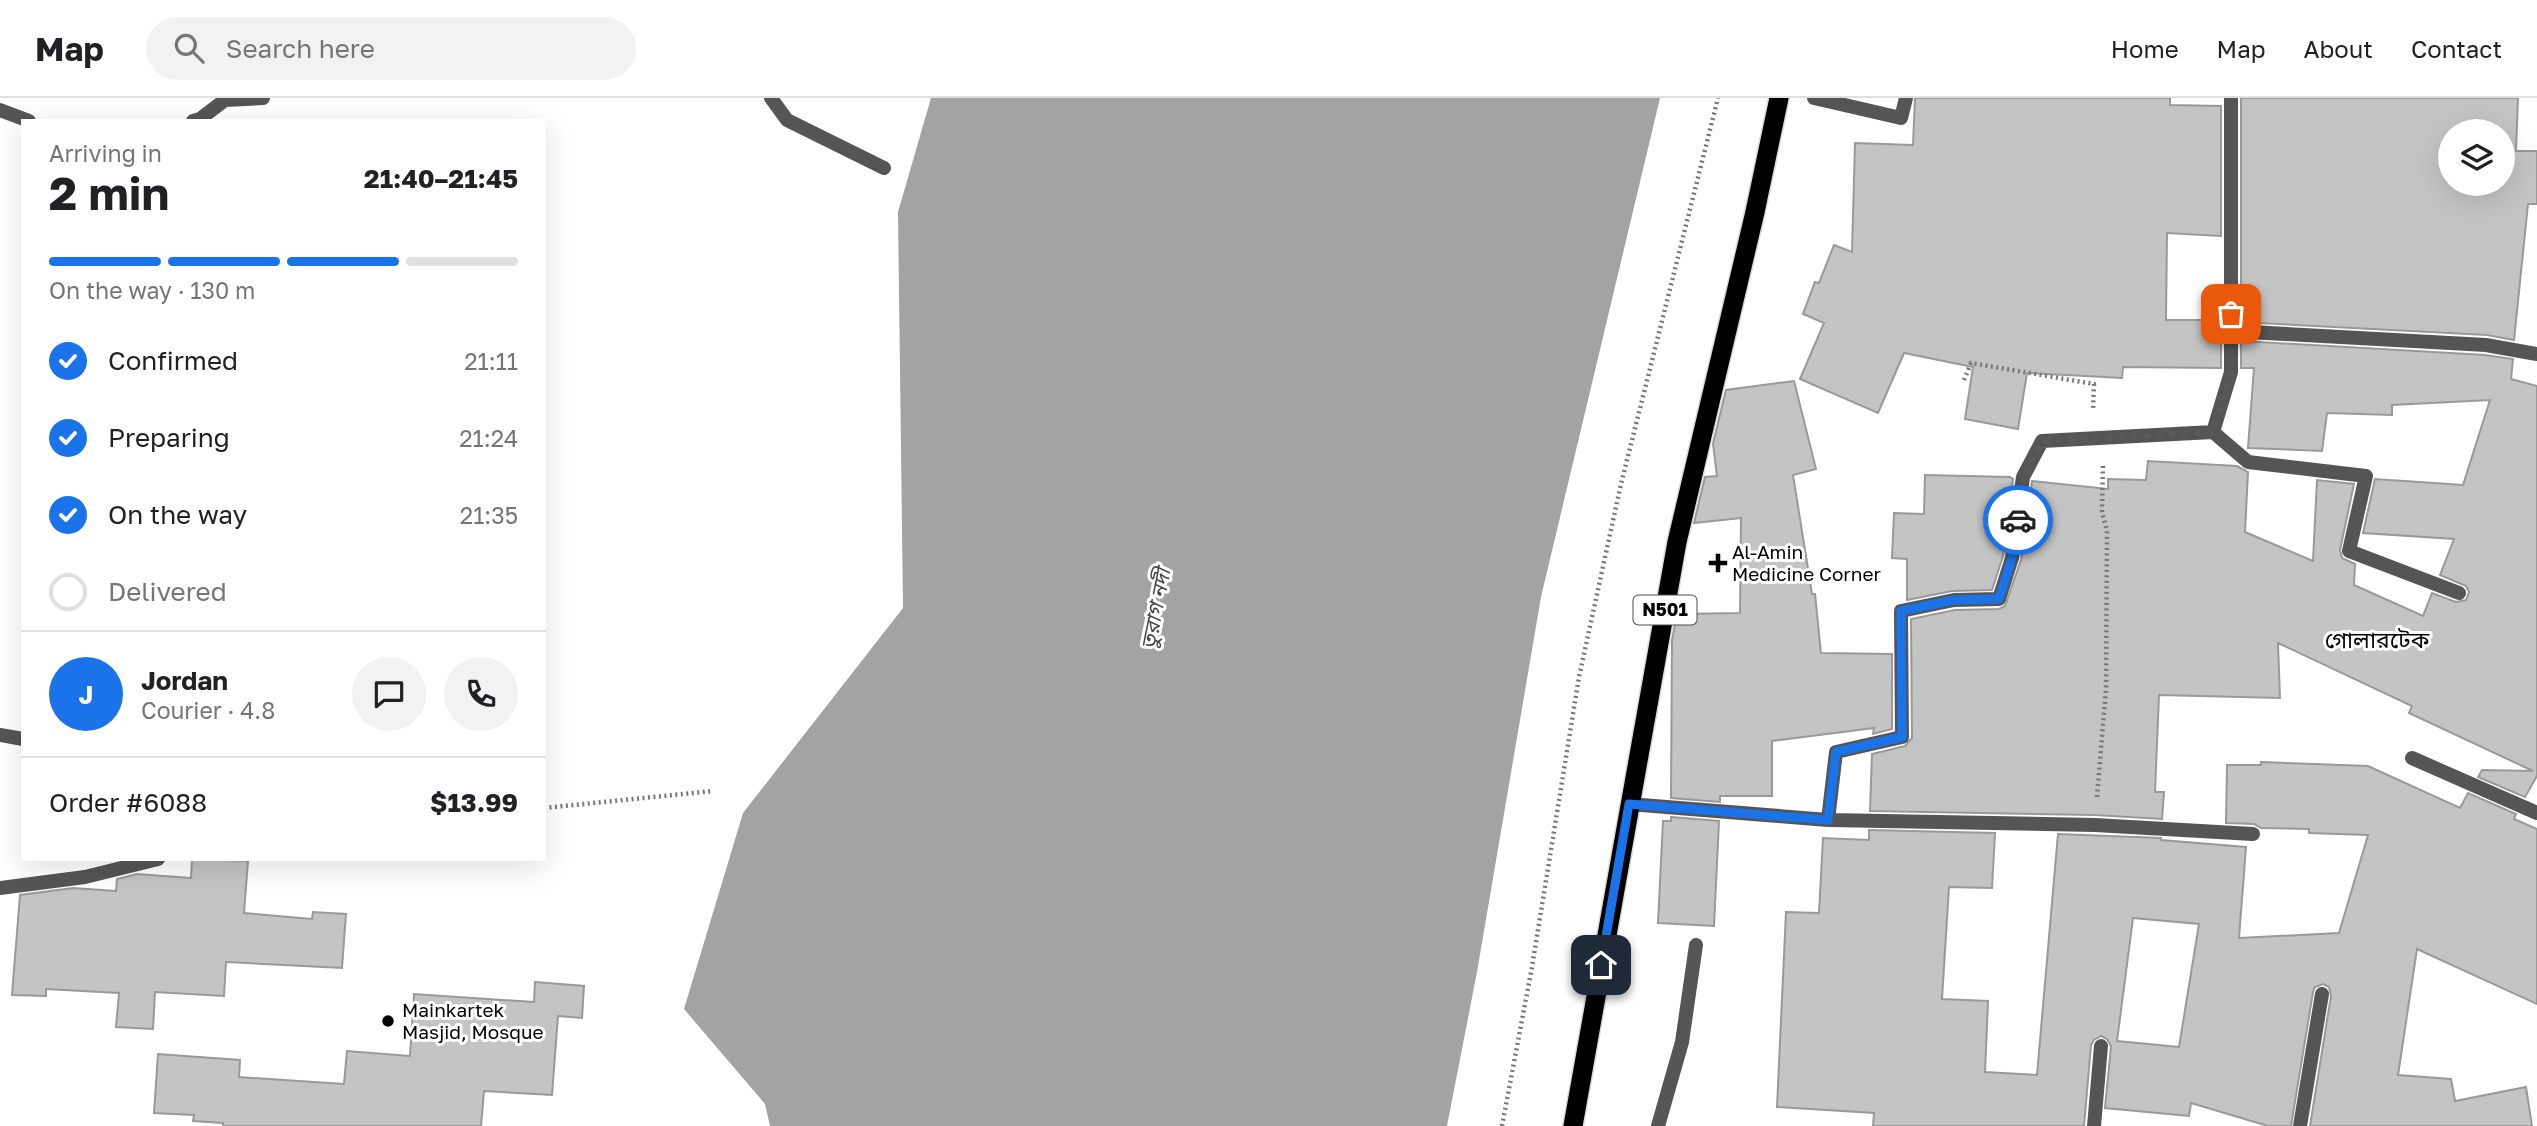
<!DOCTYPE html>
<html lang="en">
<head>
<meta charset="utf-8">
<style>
	:root { --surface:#fff; --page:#f2f2f2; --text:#202124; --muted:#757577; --line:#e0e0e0; --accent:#1a73e8 }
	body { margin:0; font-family:"Golos Text","Noto Sans Bengali",sans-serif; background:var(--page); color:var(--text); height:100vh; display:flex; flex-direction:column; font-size:26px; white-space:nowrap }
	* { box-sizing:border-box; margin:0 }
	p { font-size:23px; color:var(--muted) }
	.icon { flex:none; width:38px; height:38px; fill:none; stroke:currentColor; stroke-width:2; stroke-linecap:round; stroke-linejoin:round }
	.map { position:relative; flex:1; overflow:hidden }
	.details { position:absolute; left:21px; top:21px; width:525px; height:742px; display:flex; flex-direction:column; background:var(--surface); border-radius:0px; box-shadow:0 7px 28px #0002 }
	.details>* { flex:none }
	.buttons { position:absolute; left:2438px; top:21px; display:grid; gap:14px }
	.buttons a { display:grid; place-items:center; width:77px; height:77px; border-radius:50%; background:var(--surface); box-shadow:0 7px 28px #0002; font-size:35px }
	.pin { position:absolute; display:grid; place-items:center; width:60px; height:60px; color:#fff; margin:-30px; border-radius:14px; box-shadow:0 4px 10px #0006 }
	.courier { position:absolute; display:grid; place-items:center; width:70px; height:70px; margin:-35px; border:5px solid #1a73e8; border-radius:50%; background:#fff; color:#222; box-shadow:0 2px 9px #0007 }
	.headline em { font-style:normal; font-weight:700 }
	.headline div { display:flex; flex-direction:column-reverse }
	.headline { display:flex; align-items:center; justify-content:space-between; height:119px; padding:0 28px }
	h1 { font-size:46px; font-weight:700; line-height:52px }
	.bar { display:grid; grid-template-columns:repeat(4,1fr); gap:10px 7px; align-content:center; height:84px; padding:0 28px }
	.bar i { height:9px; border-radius:5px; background:var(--line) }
	.bar .on { background:var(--accent) }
	.bar p { grid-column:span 4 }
	.line { display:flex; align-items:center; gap:18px; padding:0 28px; border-top:2px solid var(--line) }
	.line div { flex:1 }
	.round { display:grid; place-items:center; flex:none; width:74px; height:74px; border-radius:37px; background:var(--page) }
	ol { padding:0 28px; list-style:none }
	li { display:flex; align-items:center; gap:21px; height:77px }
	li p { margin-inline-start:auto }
	li .icon { padding:7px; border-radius:50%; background:var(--accent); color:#fff; stroke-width:4 }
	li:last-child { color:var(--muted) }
	li i { width:38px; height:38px; border:4px solid var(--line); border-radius:50% }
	header { display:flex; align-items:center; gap:42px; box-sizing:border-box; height:98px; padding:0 35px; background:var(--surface); border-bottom:2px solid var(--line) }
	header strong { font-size:33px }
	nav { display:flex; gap:38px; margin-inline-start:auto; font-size:24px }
	.search { width:490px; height:63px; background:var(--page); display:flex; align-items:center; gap:18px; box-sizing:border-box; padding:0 24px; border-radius:38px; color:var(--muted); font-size:26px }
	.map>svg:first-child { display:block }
	.water { fill:#a3a3a3 }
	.building { fill:#c4c4c4; stroke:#999; stroke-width:2; fill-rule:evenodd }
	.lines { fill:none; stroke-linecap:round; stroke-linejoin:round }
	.trunk-casing { stroke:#dbdbdb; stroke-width:22 }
	.path { stroke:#777; stroke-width:4.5; stroke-dasharray:2 3.5; stroke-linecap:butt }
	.service { stroke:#555; stroke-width:14 }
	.minor { stroke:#555; stroke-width:14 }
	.trunk { stroke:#000; stroke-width:19 }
	.done { stroke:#595959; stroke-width:7; stroke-dasharray:0 12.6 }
	.route { stroke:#1a73e8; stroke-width:9 }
	.poi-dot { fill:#000; stroke:#fff; stroke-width:2.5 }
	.labels { text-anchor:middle; stroke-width:6; stroke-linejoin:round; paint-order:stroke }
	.shield { fill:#fff; stroke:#4c4c4c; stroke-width:2 }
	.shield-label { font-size:18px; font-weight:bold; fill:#000 }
	.poi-label { font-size:19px; fill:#000; stroke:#fff; text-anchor:start }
	.water-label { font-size:21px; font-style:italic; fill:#444; stroke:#fff }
	.quarter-label { font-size:23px; fill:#000; stroke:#fff }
</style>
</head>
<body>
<header>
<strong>Map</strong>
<div class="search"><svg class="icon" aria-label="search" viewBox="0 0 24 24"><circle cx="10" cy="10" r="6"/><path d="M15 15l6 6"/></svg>Search here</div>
<nav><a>Home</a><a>Map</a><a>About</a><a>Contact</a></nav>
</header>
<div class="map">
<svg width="2537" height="1028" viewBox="0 0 2537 1028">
	<rect width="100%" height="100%" fill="#fff"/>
	<path class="water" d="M931,0h729l-119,499 -64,375 -30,154h-677l-5,-22 -81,-95 59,-196 160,-205 -5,-396z"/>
	<path class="building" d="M1915,0h255v7l51,1v130l-54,-3 -1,87h55v48l-98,-1 -1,11 -95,-5 -9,56 -53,-10 8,-52 -69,-14 -26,60 -78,-34 24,-56 -21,-9 12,-32 4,1 15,-38 18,7 3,-109 58,2z
		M2241,0h277l-2,53h21v53h-9l-14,136 -27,-5 -246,-13zM2450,33h52v53h-52z
		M2241,243l244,14 28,4 -2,20 26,7v390l-12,21 -47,-20 4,-7 51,1 -124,-58 3,-7 -134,-63 2,55 -121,-3 -4,97h9l-2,27 -67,-4 -225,-4 2,-57 33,-8 7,-8 -1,-119 44,-9 44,-1 6,-3 16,-46 11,-79 76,8v-10l38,1 2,-19 89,5 11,6 -3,60 68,29 4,-81 37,4 -14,66 2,8 13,6 -1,21 69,31 9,-23 24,9 10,-2 3,-8 -3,-6 -26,-11 14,-36 -91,-6 12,-54 88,6 27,-85 -98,5v10l-65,-2 -5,38 -74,-3 6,-80h-13z
		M1794,283l22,88 -23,6 19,119h3l6,59 71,1v75l-19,5 1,-6 -102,13v55h-52v6l-49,-4 1,-158 5,-26 63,-1 1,-95 -47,5 11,-46 12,-1 -4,-32 13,-54z
		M1925,377l85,2 3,2 -10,77 -11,34 -40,1 -45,9v-41l-15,-1 2,-45 30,1z
		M2261,664l107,4 92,42 8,-15 48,21 -2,5 23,10v175l-120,-55 -19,126 53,4 4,22 71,-14 6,39h-222l21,-130 -2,-9 -6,-3 -8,3 -2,5 -22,134h-23l-77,-23 -2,13 -84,-8 6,-62 -4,-7 -6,-3 -7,4 -3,5 -7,81h-211l1,-13 -97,-6 9,-195 33,1 4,-75 46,2v-10l126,3 -3,55 -43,-1 -7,112 46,2 -3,71 52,3 21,-241 103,4v2l85,7 -7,91 100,-5 29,-98 -59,-2v-4l-48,-1 -7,-4 -28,-1 1,-58h34zM2133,820l66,6 -20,123 -62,-6z
		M1671,719l48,4 -5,105 -56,-3 5,-102h8z
		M192,761l56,2 -4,52 68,6 1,-7 33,2 -4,54 -116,-6 -2,34 -69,-4 -2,37 -37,-2 3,-34 -73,-4v7l-34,-1 8,-100 53,-7 43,3 1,-12 20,-5 54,4z
		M535,884l49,4 -2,32 -24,-2 -6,79 -68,-4 -3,35h-258v-3l-30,-2 1,-6 -40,-2 4,-59 82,6 -1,17 105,7 3,-33 63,5 4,-62 120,8z"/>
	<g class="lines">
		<g class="trunk-casing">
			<path id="trunk" d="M1573,1028l104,-584 78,-330 24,-114"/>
		</g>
		<path class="path" d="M1964,282l7,-17 123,21 -1,26
			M2097,699l9,-108 1,-158 -5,-19 1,-49
			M544,710l169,-17
			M1502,1028l30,-159 47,-290 42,-193 97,-386"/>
		<path class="service" d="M1658,1028l24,-84 14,-97"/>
		<path class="minor" d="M771,0l16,22 97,48
			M1814,0l87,20 5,-20
			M0,12l29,11
			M193,23l7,-2 25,-19 38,-2
			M2231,233l255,14 51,9
			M2213,334l18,-60v-274
			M0,637l23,4
			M2412,660l125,55
			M1629,706l199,16 267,5 158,9
			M1828,722l8,-68 66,-15 -1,-126 53,-11 45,-1 13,-41 11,-81 19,-36 171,-9 35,30 118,14 -17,75 110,42
			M0,790l85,-11 73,-18
			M2094,1028l7,-80
			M2300,1028l22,-132"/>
		<use href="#trunk" class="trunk"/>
	</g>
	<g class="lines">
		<path class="done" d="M2018,422l6,-43 18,-36 171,-9 18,-60v-58"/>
		<path class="route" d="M1601,867l28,-161 199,16 8,-68 66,-15 -1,-126 53,-11 45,-1 13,-41 6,-38"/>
	</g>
	<g class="poi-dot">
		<path d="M1714.5 454.5h7v7h7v7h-7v7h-7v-7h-7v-7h7z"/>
		<circle cx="388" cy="923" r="7"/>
	</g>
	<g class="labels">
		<rect class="shield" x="1633.5" y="497.5" width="63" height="29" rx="5"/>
		<g class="shield-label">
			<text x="1665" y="518">N501</text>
		</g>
		<g class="poi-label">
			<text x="1732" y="461">Al-Amin<tspan x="1732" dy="22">Medicine Corner</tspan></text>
			<text x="402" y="919">Mainkartek<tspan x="402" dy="22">Masjid, Mosque</tspan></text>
		</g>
		<g class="water-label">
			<text transform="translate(1156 511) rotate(-79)" y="7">তুরাগ নদী</text>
		</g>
		<g class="quarter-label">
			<text x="2377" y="550">গোলারটেক</text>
		</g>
	</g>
</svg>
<div class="buttons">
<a><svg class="icon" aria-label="layers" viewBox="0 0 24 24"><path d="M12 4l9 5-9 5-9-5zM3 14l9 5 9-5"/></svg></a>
</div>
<div class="pin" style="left:2231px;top:216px;background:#ea580c"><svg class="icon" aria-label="bag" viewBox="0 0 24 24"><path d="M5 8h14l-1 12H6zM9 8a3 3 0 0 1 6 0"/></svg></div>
<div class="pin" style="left:1601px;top:867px;background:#1f2937"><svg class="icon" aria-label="home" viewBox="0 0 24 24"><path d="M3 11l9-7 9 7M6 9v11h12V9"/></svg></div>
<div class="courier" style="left:2018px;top:422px"><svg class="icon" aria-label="car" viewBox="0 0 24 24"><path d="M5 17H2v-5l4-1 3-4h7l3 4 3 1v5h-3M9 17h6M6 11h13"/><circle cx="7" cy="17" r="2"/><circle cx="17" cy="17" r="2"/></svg></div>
<section class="details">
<div class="headline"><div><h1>2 min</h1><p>Arriving in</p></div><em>21:40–21:45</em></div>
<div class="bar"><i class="on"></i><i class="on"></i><i class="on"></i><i></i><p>On the way · 130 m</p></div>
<ol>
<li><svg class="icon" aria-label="check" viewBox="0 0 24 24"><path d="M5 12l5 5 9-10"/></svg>Confirmed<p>21:11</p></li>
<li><svg class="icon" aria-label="check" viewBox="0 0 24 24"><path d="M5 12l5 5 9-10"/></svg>Preparing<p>21:24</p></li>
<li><svg class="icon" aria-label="check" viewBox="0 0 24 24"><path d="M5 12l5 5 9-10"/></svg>On the way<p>21:35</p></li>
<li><i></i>Delivered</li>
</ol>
<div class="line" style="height:126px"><b class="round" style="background:var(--accent);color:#fff">J</b><div><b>Jordan</b><p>Courier · 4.8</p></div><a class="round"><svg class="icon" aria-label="chat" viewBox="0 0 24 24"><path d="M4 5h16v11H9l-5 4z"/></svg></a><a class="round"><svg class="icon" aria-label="phone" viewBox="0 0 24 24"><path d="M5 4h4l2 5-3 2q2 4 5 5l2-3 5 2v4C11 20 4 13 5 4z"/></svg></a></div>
<div class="line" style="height:91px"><div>Order #6088</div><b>$13.99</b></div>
</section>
</div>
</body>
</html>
